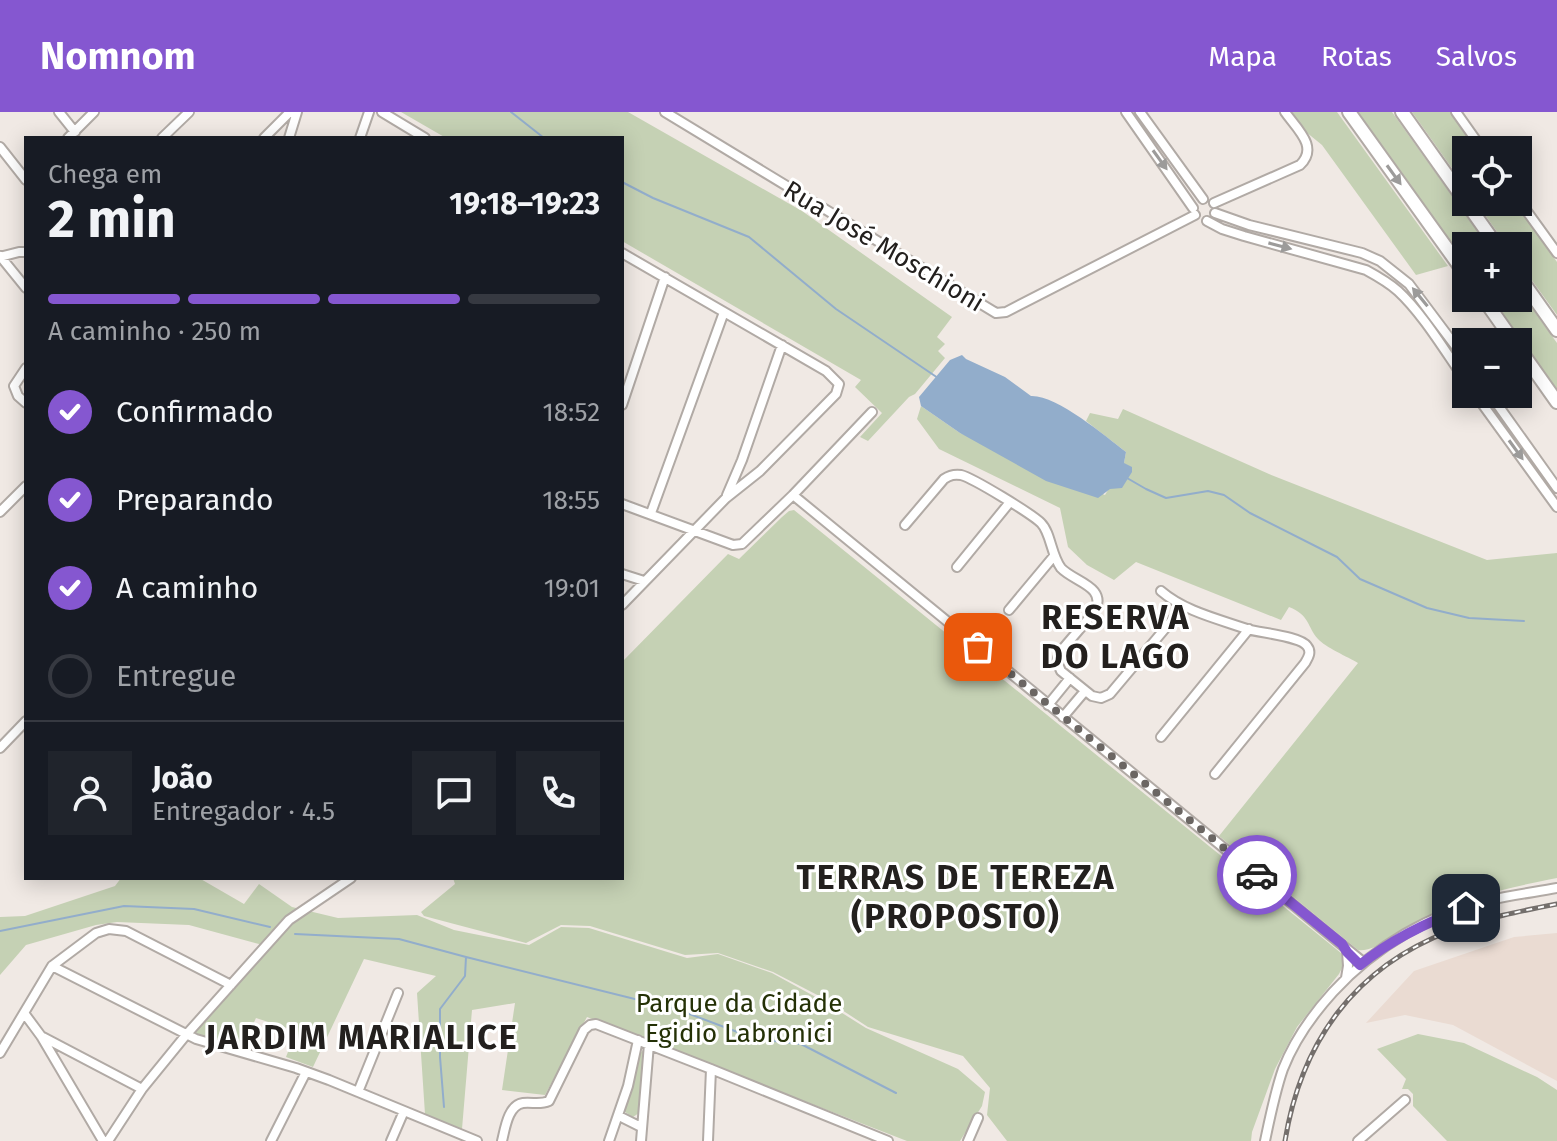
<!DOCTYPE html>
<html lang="pt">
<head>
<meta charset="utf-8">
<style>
	:root { --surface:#171b24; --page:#20242c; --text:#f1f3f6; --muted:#9ea1a6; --line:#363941; --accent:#8557d0 }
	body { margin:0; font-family:"Fira Sans",sans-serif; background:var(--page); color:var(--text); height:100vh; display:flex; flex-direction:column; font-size:30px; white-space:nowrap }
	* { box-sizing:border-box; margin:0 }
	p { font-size:26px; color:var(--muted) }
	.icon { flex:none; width:44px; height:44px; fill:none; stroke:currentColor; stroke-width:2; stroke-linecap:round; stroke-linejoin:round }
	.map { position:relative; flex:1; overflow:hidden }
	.details { position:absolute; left:24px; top:24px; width:600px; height:744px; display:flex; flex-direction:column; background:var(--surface); border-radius:0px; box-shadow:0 4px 20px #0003 }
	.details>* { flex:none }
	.buttons { position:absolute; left:1452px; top:24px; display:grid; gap:16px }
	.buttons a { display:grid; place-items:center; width:80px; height:80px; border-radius:0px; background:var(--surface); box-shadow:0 4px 20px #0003; font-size:40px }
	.pin { position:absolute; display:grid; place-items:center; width:68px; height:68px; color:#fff; margin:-34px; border-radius:16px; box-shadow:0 4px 12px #0006 }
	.courier { position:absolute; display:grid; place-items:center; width:80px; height:80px; margin:-40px; border:6px solid #8557d0; border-radius:50%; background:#fff; color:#222; box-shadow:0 2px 10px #0007 }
	.overview em { font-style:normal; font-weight:700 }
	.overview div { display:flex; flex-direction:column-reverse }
	.overview { display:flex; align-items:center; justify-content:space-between; height:136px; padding:0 24px }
	h1 { font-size:52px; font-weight:700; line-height:60px }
	.bar { display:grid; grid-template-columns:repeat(4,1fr); gap:12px 8px; align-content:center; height:96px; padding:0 24px }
	.bar i { height:10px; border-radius:6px; background:var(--line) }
	.bar .current { background:var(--accent) }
	.bar p { grid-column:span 4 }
	.line { display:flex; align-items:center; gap:20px; padding:0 24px; border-top:2px solid var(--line) }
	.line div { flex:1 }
	.round { display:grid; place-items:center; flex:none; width:84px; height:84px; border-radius:0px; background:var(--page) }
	ol { padding:0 24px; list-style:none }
	li { display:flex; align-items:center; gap:24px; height:88px }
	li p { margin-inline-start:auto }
	li .icon { padding:8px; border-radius:50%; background:var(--accent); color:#fff; stroke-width:4 }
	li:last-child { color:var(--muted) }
	li i { width:44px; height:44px; border:4px solid var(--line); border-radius:50% }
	header { display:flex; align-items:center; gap:48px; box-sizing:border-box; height:112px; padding:0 40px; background:var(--accent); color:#fff }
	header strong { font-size:38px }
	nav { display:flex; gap:44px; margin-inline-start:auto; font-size:28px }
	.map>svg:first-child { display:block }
	.built { fill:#eadbd2 }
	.green { fill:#c5d1b4 }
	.water { fill:#92adcb }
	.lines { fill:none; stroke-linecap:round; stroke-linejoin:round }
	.stream { stroke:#92adcb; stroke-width:2 }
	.minor-casing { stroke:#b1aaa5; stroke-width:12 }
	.highway-casing { stroke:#b1aaa5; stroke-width:16 }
	.minor { stroke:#fff; stroke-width:8 }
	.highway { stroke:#fff; stroke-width:12 }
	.rail-casing { stroke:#746f6c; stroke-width:5 }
	.rail { stroke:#fff; stroke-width:2; stroke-dasharray:6; stroke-linecap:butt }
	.oneway { fill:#9c9b9a }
	.done { stroke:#6b6663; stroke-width:8; stroke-dasharray:0 14.4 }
	.route { stroke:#8557d0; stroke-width:10 }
	.labels { text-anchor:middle; stroke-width:6; stroke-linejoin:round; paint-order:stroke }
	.street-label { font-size:26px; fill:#23201e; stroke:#fff }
	.park-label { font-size:26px; fill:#243106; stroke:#fff }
	.district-label { font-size:34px; font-weight:bold; letter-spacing:2px; fill:#23201e; stroke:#fff }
</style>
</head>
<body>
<header>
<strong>Nomnom</strong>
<nav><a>Mapa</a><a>Rotas</a><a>Salvos</a></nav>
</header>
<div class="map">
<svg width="1557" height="1029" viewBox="0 0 1557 1029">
	<rect width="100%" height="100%" fill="#f0e9e4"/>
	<path class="built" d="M1557,821v148l-104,-56 -48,-10 -39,8 48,-52 100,-34z"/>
	<path class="green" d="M401,0h227l174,99 150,106 -15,20 8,7 -7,7 7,7 -30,36 -6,3 -41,44 -8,-4 22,-24 -27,-26 6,-7 -239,-139v-103h-176z
		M1292,0h45l111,154 -32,9 -94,-130 -16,-13z
		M1357,0h35l96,134h-22v18z
		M1412,0h38l27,38h-11v38z
		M1476,90h38l43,60v53l-39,-54v-15h-11z
		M1518,177l39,54v47l-66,-92h27z
		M921,294l39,27 145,62 19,-32 2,-11 -40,-31 4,-8 28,6 5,-10 146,65 218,86 70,-7v325c-41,8 -96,20 -132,40 -17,9 -50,35 -67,32l-139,-114 139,-173c-10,-6 -33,-16 -40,-24 -11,-12 -8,-24 -29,-32l-8,13 -145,-58 -22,18 -27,-15 -19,-18 -8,-39 -121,-59 -22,-30z
		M794,398l547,443 2,13 -4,8 -42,53 -22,42 -23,63 -1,9h-244l-20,-26 3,-27 -27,-32 -95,-29 -43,-28 -52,-27 -55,-19 -33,2 -95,-29 -29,-1 -35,18 -102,-27 -3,-4 34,-28 -2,-6h169v-216l106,-108 11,5 43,-42 7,-6z
		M121,766h78l45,26 15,-20 33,23 46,11 79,-3 37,15 75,15 32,-18 28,1 98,30 31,-4 54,19 51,28 43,27 92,41 27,23 -3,14 -22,35h-53l-320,-124 -42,78 -43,-5 13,-87 -43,7 -10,119 -37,-15 -8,-121 19,-17 -72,-17 -51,108 -27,-10 10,-26 -40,-13 -14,30 -49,-14 69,-77 -3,-13 -70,-19 -72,-3 -21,3 -70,20 -26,30v-58l25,-1 90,-30z
		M1418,922l46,9 73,34 20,13v51h-110l-34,-35v-12l-5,-5h-6l4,-10 -29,-30z
		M643,938l3,1 -7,62 -6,4 -8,-5v-6l12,-49z"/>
	<path class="water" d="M962,243l4,4 39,18 26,19c26,-1 74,40 95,56l-2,11 8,4v5l-10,16 -12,1 -12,9 -52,-17 -86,-48 -39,-27 -2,-9 31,-37z"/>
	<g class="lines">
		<path class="stream" d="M511,0l33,26
			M622,70l31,16 96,39 87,72 102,69
			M1127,366l19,11 20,9 42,-7 16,4 26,18 87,44 23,22 67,29 42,10 55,3
			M0,819l124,-25 70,3 76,18
			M295,822l104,5 67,18 213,53 77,29 45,5 95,49
			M444,995l-4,-50v-48l25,-33 1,-19"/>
		<g class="minor-casing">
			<path id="minor" d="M59,0l16,20
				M382,0l43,26
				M665,0l331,201 10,-1 189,-97
				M1126,0l67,96
				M1140,0l63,87
				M1456,0l27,38
				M68,26l26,-26
				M162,26l27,-26
				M264,26l26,-26
				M289,26l8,-26
				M360,26l9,-26
				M0,35l26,33
				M1518,87l39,54
				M1214,91l86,-38c19,-18 -3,-36 -15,-53
				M1215,101l34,12 113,28 18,8 29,23 57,76
				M1207,109l15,8 22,7 122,34c11,6 22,12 32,21 25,23 48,62 68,90
				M622,141l204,118 13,13 -3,10 -76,77 -34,27 -104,107
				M0,144l26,32
				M0,145l19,-5h7
				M26,256l-12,18 4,10 8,7
				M1475,282l82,113
				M1490,282l67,94
				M622,293l43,-128
				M727,383l15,-35 40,-115
				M793,383l570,467
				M622,392l111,41 9,-1 51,-49 79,-83
				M0,400l26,-26
				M651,401l73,-201
				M905,413l39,-46c6,-4 10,-5 17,-4 12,3 71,39 80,48 10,10 10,32 20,45 13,14 46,18 34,43l-35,41 -3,10 4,9 31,25 9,2 9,-4 74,-88
				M957,455l53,-65
				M622,462l22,7
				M1161,479c23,20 57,28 86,38 13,4 53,7 60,17 5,6 1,12 -2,17l-90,111
				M1009,498l45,-54
				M1048,593l22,-27
				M1063,605l22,-26
				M1161,625l88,-108
				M0,636l26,-27
				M52,854l144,73 100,29 33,12 148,61
				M1346,866l2,-12 -1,-14
				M24,901l17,23 62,105
				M41,924l101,53
				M0,941l52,-87 44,-33 13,-4 17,2 105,54
				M358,980l40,-99
				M619,1004l22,11
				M108,1029l34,-52 44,-54 103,-115 62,-42
				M271,1029l35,-69
				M391,1029l13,-30
				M502,1029c3,-12 6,-36 21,-38 10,-1 17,2 26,-2l35,-71 6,-5 6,-1 115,45 177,72
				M609,1029l19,-55 10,-46
				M641,1029l8,-97
				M708,1029l3,-72
				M968,1029l10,-23
				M1265,1029c5,-24 10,-49 18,-72 11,-28 30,-55 50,-77 42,-46 97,-78 157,-92 22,-5 45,-8 67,-12
				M1358,1029l47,-41"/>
		</g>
		<g class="highway-casing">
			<path id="highway" d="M1349,0l117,163
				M1402,0l95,134
				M1518,163l39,55
				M1483,186l31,44
				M1518,235l39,55"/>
		</g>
		<use href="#minor" class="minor"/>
		<use href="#highway" class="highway"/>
		<g class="rail-casing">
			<path id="rail" d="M1285,1029c16,-99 70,-174 165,-210 35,-13 71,-20 107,-27"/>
		</g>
		<use href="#rail" class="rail"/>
	</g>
	<defs><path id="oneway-solid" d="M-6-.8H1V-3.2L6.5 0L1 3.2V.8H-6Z" transform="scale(2)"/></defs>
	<g class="oneway">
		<use href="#oneway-solid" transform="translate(1160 48) rotate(54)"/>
		<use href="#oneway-solid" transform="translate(1394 63) rotate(54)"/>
		<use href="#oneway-solid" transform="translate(1280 134) rotate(15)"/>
		<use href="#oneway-solid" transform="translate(1420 185) rotate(-129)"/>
		<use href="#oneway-solid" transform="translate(1516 338) rotate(54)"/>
	</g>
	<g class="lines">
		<path class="done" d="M978,535l279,228"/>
		<path class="route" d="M1257,763l85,69 5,8 13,13c32,-26 67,-43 106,-57"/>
	</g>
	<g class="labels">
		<g class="street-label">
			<text transform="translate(884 134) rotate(31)" y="9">Rua José Moschioni</text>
		</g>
		<g class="park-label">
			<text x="739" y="900">Parque da Cidade<tspan x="739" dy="30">Egidio Labronici</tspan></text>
		</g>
		<g class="district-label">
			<text x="1116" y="517">RESERVA<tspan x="1116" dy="39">DO LAGO</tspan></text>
			<text x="956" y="777">TERRAS DE TEREZA<tspan x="956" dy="39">(PROPOSTO)</tspan></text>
			<text x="362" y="937">JARDIM MARIALICE</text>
		</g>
	</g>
</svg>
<div class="buttons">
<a><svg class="icon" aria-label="locate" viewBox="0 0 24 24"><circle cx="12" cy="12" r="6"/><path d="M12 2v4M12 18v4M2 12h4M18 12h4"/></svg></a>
<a>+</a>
<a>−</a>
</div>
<div class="pin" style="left:978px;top:535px;background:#ea580c"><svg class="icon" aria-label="bag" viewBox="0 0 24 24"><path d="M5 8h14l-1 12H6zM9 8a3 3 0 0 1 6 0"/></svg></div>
<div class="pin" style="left:1466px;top:796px;background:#1f2937"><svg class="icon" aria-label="home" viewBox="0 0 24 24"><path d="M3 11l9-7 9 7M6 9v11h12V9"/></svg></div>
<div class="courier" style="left:1257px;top:763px"><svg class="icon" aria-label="car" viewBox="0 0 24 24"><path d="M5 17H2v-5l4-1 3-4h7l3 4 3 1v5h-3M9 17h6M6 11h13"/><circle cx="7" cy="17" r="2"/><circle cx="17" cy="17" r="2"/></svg></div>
<section class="details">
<div class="overview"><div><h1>2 min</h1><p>Chega em</p></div><em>19:18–19:23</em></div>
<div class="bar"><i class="current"></i><i class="current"></i><i class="current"></i><i></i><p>A caminho · 250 m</p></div>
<ol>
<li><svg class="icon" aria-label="check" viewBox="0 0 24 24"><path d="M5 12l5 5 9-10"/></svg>Confirmado<p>18:52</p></li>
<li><svg class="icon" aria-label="check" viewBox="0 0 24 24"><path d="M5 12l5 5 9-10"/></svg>Preparando<p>18:55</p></li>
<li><svg class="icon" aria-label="check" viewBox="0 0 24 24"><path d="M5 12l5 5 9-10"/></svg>A caminho<p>19:01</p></li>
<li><i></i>Entregue</li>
</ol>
<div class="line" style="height:144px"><a class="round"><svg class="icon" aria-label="person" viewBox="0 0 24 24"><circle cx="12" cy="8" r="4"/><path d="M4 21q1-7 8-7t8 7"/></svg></a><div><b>João</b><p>Entregador · 4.5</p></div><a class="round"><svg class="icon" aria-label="chat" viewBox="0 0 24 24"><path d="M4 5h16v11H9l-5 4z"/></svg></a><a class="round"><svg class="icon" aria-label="phone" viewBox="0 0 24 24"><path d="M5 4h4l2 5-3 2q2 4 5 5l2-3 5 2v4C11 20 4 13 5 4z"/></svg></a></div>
</section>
</div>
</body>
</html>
